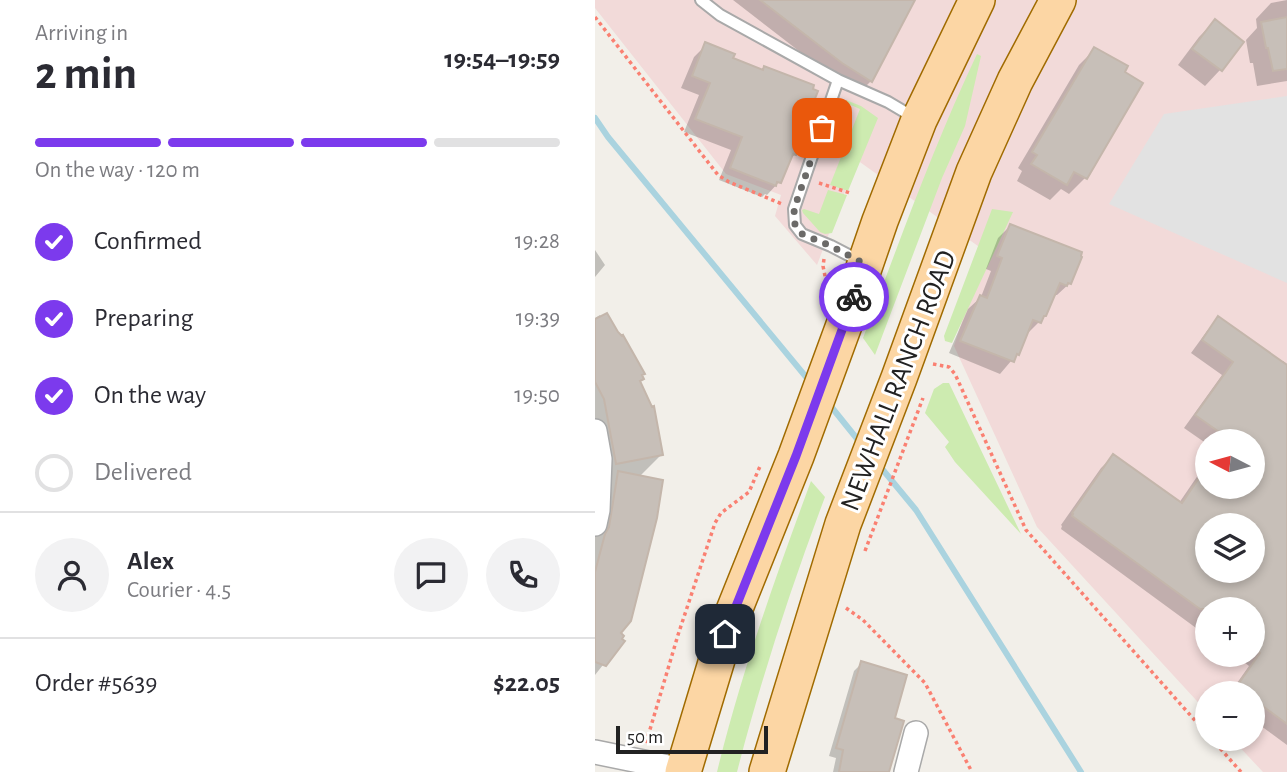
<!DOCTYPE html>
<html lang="en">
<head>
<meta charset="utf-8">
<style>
	:root { --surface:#fff; --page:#f2f2f3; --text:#2b2b33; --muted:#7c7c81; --line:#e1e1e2; --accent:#7c3aed }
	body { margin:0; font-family:"Alegreya Sans",sans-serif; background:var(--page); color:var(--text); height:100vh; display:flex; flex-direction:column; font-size:26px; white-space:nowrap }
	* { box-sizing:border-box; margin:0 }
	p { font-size:23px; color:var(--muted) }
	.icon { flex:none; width:38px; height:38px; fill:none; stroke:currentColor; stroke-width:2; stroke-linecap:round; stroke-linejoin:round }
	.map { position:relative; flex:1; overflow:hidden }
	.panel { display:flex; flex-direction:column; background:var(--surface); width:595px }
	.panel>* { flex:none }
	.needle { width:46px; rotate:276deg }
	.tools { position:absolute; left:600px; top:429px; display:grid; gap:14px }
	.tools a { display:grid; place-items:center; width:70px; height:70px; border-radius:50%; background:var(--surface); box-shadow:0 4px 10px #0003; font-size:35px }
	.scale { position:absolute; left:21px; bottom:18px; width:152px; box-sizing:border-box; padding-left:7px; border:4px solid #222; border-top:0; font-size:19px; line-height:24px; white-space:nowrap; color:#222; -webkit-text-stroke:5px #fff; paint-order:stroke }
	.pin { position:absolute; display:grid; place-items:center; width:60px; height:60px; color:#fff; margin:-30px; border-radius:14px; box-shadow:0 4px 10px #0006 }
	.courier { position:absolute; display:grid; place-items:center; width:70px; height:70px; margin:-35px; border:5px solid #7c3aed; border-radius:50%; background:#fff; color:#222; box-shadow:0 2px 9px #0007 }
	.headline em { font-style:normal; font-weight:700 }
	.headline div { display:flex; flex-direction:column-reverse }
	.headline { display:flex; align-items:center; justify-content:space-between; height:119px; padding:0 35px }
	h1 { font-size:46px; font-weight:700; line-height:52px }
	.bar { display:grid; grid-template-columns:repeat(4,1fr); gap:10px 7px; align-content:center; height:84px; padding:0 35px }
	.bar i { height:9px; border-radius:5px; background:var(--line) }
	.bar .selected { background:var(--accent) }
	.bar p { grid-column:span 4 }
	.line { display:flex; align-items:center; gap:18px; padding:0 35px; border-top:2px solid var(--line) }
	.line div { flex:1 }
	.round { display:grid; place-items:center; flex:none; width:74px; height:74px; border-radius:37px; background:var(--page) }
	ol { padding:0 35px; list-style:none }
	li { display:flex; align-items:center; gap:21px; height:77px }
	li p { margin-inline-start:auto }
	li .icon { padding:7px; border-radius:50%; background:var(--accent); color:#fff; stroke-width:4 }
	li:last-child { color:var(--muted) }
	li i { width:38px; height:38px; border:4px solid var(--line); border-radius:50% }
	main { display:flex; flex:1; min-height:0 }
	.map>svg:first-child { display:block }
	.commercial { fill:#f2dad9; fill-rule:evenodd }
	.grass { fill:#cdebb0 }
	.parking { fill:#e2e2e2 }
	.shadow { fill:#0003; fill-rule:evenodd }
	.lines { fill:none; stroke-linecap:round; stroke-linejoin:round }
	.stream { stroke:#aad3df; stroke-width:6 }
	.building { fill:#c7bfb8; stroke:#c4b6ab; stroke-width:2; fill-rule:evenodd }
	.service-casing { stroke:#a9a9a9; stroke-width:14 }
	.minor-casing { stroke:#a9a9a9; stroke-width:26 }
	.primary-casing { stroke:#a06b00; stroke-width:38 }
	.path { stroke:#fa8072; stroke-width:3.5; stroke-dasharray:3.5 3.5; stroke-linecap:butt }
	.service { stroke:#fff; stroke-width:10 }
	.minor { stroke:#fff; stroke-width:23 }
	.primary { stroke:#fcd6a4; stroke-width:35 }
	.done { stroke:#6b6a68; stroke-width:7; stroke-dasharray:0 12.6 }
	.route { stroke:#7c3aed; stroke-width:9 }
	.labels { text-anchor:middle; stroke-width:6; stroke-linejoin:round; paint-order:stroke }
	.street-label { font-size:28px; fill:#222; stroke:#fff }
</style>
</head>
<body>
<main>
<section class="panel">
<div class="headline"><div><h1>2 min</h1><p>Arriving in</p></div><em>19:54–19:59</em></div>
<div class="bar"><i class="selected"></i><i class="selected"></i><i class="selected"></i><i></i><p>On the way · 120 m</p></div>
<ol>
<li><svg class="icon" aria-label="check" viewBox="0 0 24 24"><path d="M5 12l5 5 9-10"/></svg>Confirmed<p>19:28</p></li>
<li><svg class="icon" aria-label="check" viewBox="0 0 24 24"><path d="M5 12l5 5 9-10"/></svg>Preparing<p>19:39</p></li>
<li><svg class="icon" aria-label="check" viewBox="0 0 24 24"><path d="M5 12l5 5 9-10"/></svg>On the way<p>19:50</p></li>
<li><i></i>Delivered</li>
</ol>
<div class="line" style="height:126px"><a class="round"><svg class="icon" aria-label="person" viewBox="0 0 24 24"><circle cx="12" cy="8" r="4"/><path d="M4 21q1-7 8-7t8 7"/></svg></a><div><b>Alex</b><p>Courier · 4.5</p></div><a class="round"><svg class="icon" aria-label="chat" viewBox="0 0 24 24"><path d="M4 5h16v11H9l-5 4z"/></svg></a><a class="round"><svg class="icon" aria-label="phone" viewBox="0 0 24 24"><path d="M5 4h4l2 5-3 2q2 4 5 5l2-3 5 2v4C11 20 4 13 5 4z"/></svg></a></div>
<div class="line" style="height:91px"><div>Order #5639</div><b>$22.05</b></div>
</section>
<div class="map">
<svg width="692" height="772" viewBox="0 0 692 772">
	<rect width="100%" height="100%" fill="#f2efe9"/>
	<path class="commercial" d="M0,0h692v772h-24l-31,-33 21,-1v-45h-46v19l-170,-185 -83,-181 31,-95 -128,-91 -40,105 -42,-49 6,-21 -55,-21 -131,-166zM612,441h46v45h-46zM612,525h46v45h-46zM612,609h46v45h-46z"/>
	<path class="grass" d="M382,54l4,2 -16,70 -23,52 -67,177 -12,-17c36,-95 70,-191 114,-284z
		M251,100l15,6 17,12 -30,73 -18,-6 30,-76 -14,-6z
		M233,190l19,5 -15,38 -7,1 -5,-2 -17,-19 -1,-3 2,-1 15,5z
		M397,209l21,3 -61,131 -7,-2 -1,-5z
		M348,383h6l72,151 -66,-72 -10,-15 4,-5 -24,-29 9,-24z
		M216,481l14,16c-34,90 -64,182 -88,275h-20c24,-99 59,-196 94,-291z"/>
	<path class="parking" d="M692,96v187l-178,-79 55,-90z"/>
	<path class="shadow" d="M138,0h180l-42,81 -12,12 -29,-18z
		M692,0v81l-30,5 -4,-23h-3l-4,-23 11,-12 -1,-9 15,-16z
		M620,21l27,21 -22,28 -15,16 -27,-21 21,-28z
		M111,45l25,14 30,12 4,-3 39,54 -9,32 -8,8 -8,20 -12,13 -2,-1 -3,3 -43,-17 12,-30 -47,-18 15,-37 -18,-7 13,-31z
		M500,49l27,24 19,10 -56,95 -16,16 -8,-5 -11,11 -33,-19 5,-10 -4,-3 61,-103z
		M415,226l60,57 -13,12h-1l-3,2 -8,19 -18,18h-2l-8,20 -17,20 -51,-21 19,-44 13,-12 10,-26 -5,-2 12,-31z
		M0,250l10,15 -10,12z
		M5,315l41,61 -2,6 23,72 -23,23 -21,157 4,7 -27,34v-357z
		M624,319l62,44 2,-2 4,3v381l-34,-25v-27h-23l19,-27 -15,-12h19v-45h-46v27l-146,-107 1,-3 -1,-1 40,-57 12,-12 66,47 28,-41v24h46v-45h-46v3l-23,-16 38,-53 -31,-22 16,-22zM612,525h46v45h-46z
		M267,663l31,56 -6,53h-54l3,-14 -7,-2 25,-85z"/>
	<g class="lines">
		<path class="stream" d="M0,118l13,19 203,246
			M234,404l33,41
			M283,464l38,46 165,262"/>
	</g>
	<path class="building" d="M165,0h155l-43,82 -30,-19z
		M692,17v52l-14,2 -5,-23h-2l-5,-26z
		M620,19l29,23 -22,29 -30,-22z
		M110,42l30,12 -2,4 30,12 1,-4 50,19 -1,4 5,2 -12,30 3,1 -13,33 -3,-1 -12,29 -4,-1 -1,4 -46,-18 12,-31 -47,-18 15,-36 -18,-7z
		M499,47l34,19 -3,6 18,11 -56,96 -13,-7 -7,13 -36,-21 6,-9 -5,-3z
		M415,224l72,28 -1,4 1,1 -11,27 -3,-1 -1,3 -7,-3 -14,33h-2l-3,7 -8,-3 -14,35 -2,-1 -3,8 -54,-21 20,-46 7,3 15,-40 -5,-2z
		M12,313l11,19 4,4 1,-1 22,39 -3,1 2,4 -4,2 12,26 2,-1 9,49 -47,9 -12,-65 -9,-17v-63z
		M623,316l69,49v359l-34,-25v-6h-8l-5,-3 3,-4 -4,-3 21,-30 -7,-5v-39h-53l-128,-93 1,-2 -1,-1 41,-59 69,49 25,-37v20h46v-45h-21l-37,-26 38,-53 -31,-22zM612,525h46v45h-46z
		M23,471l45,9 -6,38 -26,103 -10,12 3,3 -2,3 3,2 -19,25 -11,-4v-90l10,-38 4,-7z
		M266,661l46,14 -12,43 9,3 -15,51h-50l4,-22 -7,-2z"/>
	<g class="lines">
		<g class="service-casing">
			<path id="service" d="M106,0l19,15 118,65
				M265,261l-29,-15 -29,-12 -7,-9 -1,-16 44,-129 50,22 27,16"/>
		</g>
		<g class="minor-casing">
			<path id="minor" d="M0,431l5,28 -2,51 -3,14
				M0,752l88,18
				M311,772l10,-39"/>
		</g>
		<g class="primary-casing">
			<path id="primary" d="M88,772l42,-139 71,-177 51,-139 33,-96 39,-101 58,-120
				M172,772l76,-248 56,-146 75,-206 41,-91 43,-81"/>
		</g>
		<path class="path" d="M0,17l123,158 11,7 53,22
			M224,183l31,10
			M229,259l-1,7 4,20
			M338,364l16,3 6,7 71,156 181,204
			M270,551l58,-153
			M251,608l17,12 62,63 47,89
			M616,738l30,34
			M51,743l32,-108 37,-112 6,-10 28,-21 12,-28"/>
		<use href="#service" class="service"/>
		<use href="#minor" class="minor"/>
		<use href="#primary" class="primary"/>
	</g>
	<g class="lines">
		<path class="done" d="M227,128l-28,81 1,16 7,9 29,12 34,18 -11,33"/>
		<path class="route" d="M130,634l71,-178 58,-159"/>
	</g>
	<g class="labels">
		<g class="street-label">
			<text transform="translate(302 380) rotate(-69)" y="10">NEWHALL RANCH ROAD</text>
		</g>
	</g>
</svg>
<div class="tools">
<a><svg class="needle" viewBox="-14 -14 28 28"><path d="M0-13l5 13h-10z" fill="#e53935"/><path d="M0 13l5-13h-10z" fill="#7c7c81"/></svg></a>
<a><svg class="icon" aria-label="layers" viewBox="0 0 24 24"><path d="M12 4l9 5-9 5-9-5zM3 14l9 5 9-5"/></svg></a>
<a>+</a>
<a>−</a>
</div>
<div class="scale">50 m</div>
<div class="pin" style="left:227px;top:128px;background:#ea580c"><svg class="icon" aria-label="bag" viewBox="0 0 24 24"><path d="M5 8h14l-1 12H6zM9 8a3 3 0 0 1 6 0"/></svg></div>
<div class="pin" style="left:130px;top:634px;background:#1f2937"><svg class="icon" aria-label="home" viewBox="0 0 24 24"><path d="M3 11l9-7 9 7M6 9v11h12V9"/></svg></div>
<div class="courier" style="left:259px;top:297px"><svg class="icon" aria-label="bike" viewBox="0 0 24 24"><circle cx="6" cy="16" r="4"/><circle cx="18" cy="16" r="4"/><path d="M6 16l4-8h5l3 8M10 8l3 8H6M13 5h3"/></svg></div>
</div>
</main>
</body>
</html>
